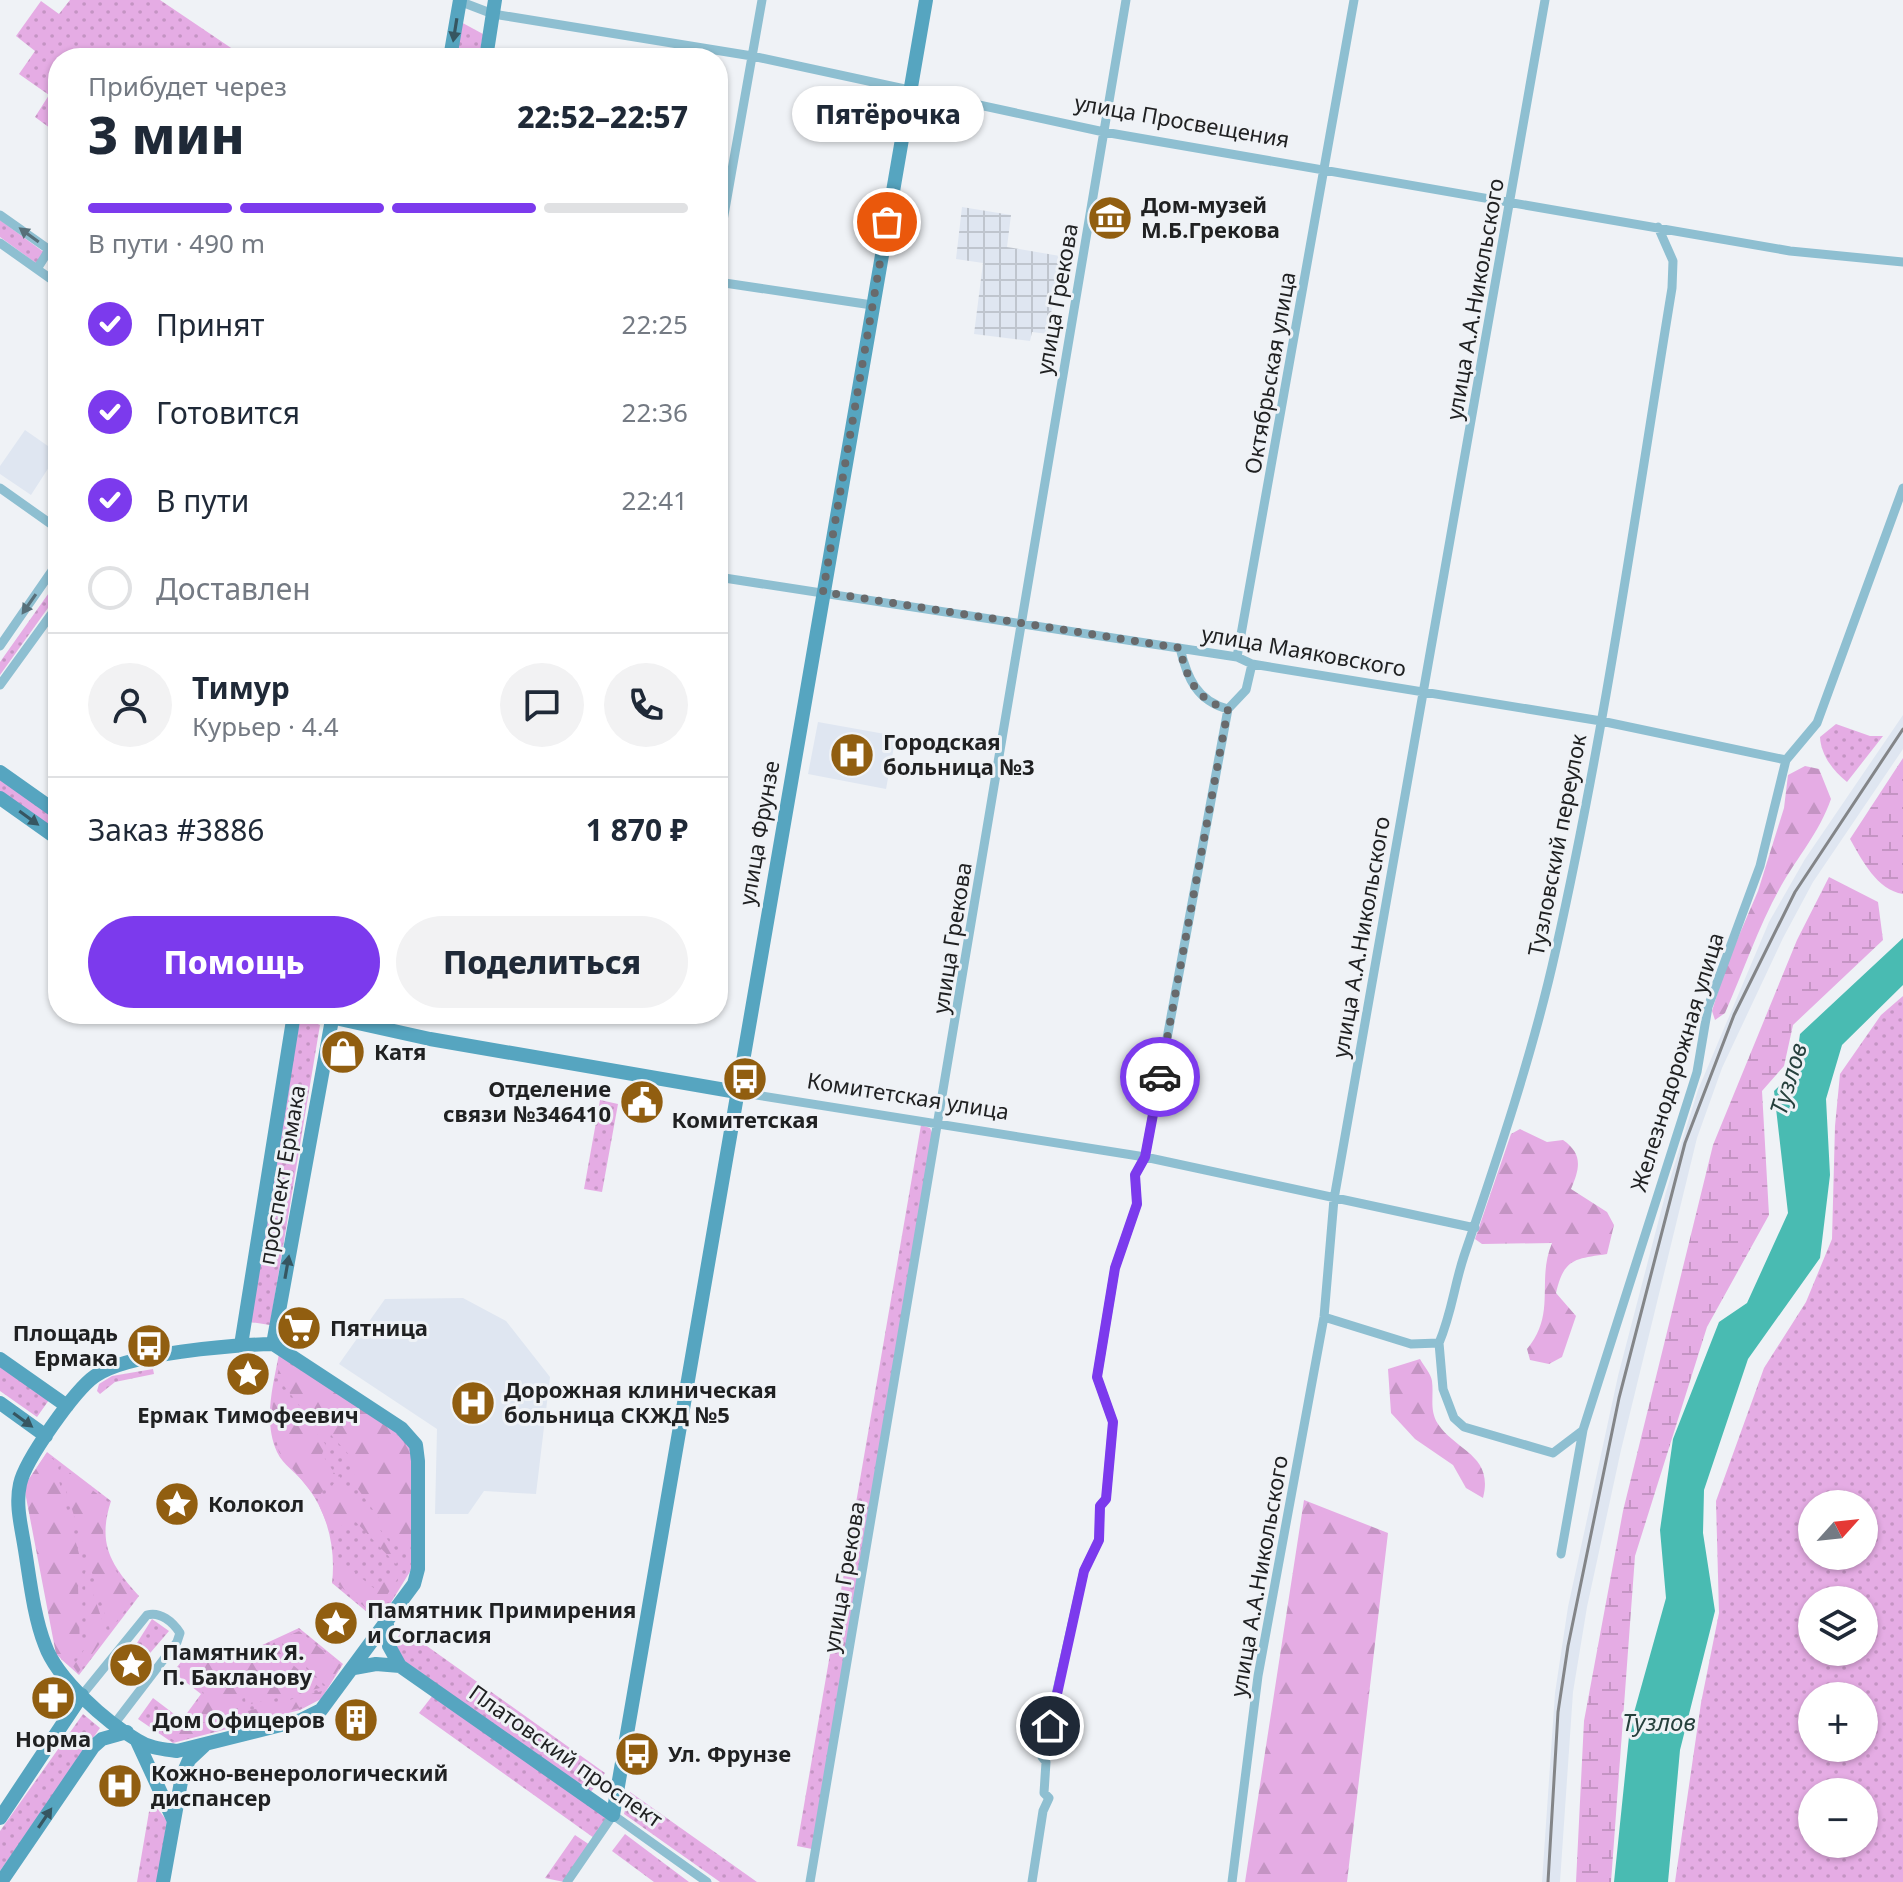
<!DOCTYPE html>
<html lang="ru">
<head>
<meta charset="utf-8">
<style>
	:root { --surface:#fff; --page:#f2f2f3; --text:#1f2937; --muted:#747a83; --line:#e0e1e3; --accent:#7c3aed }
	body { margin:0; font-family:"Noto Sans",sans-serif; background:var(--page); color:var(--text); height:100vh; display:flex; flex-direction:column; font-size:30px; white-space:nowrap }
	* { box-sizing:border-box; margin:0 }
	p { font-size:26px; color:var(--muted) }
	.icon { flex:none; width:44px; height:44px; fill:none; stroke:currentColor; stroke-width:2; stroke-linecap:round; stroke-linejoin:round }
	.map { position:relative; flex:1; overflow:hidden }
	.details { position:absolute; left:48px; top:48px; width:680px; height:976px; display:flex; flex-direction:column; background:var(--surface); border-radius:32px; box-shadow:0 2px 6px #0004 }
	.details>* { flex:none }
	.needle { width:52px; rotate:63deg }
	.controls { position:absolute; left:1798px; top:1490px; display:grid; gap:16px }
	.controls a { display:grid; place-items:center; width:80px; height:80px; border-radius:50%; background:var(--surface); box-shadow:0 2px 6px #0004; font-size:40px }
	.pin { position:absolute; display:grid; place-items:center; width:68px; height:68px; color:#fff; margin:-34px; border:4px solid #fff; border-radius:50%; box-shadow:0 2px 8px #0007 }
	.courier { position:absolute; display:grid; place-items:center; width:80px; height:80px; margin:-40px; border:6px solid #7c3aed; border-radius:50%; background:#fff; color:#222; box-shadow:0 2px 10px #0007 }
	.bubble { position:absolute; height:56px; border-radius:28px; background:var(--surface); box-shadow:0 2px 6px #0004; font-size:26px; font-weight:800; line-height:56px; text-align:center }
	.head em { font-style:normal; font-weight:800 }
	.head div { display:flex; flex-direction:column-reverse }
	.head { display:flex; align-items:center; justify-content:space-between; height:136px; padding:0 40px }
	h1 { font-size:52px; font-weight:800; line-height:60px }
	.bar { display:grid; grid-template-columns:repeat(4,1fr); gap:12px 8px; align-content:center; height:96px; padding:0 40px }
	.bar i { height:10px; border-radius:6px; background:var(--line) }
	.bar .active { background:var(--accent) }
	.bar p { grid-column:span 4 }
	.line { display:flex; align-items:center; gap:20px; padding:0 40px; border-top:2px solid var(--line) }
	.line div { flex:1 }
	.round { display:grid; place-items:center; flex:none; width:84px; height:84px; border-radius:42px; background:var(--page) }
	ol { padding:0 40px; list-style:none }
	li { display:flex; align-items:center; gap:24px; height:88px }
	li p { margin-inline-start:auto }
	li .icon { padding:8px; border-radius:50%; background:var(--accent); color:#fff; stroke-width:4 }
	li:last-child { color:var(--muted) }
	li i { width:44px; height:44px; border:4px solid var(--line); border-radius:50% }
	.button { display:flex; gap:16px; margin-top:auto; padding:16px 40px }
	.button a { flex:1; height:92px; border-radius:48px; background:var(--accent); color:#fff; font-size:32px; font-weight:800; line-height:92px; text-align:center }
	.button a+a { background:var(--page); color:var(--text) }
	.map>svg:first-child { display:block }
	.built { fill:#dfe6f1 }
	.industrial { fill:url(#industrial-grid) }
	.grass { fill:url(#grass-dots); fill-rule:evenodd }
	.forest { fill:url(#forest-firs) }
	.wetland { fill:url(#wetland-marsh) }
	.water { fill:#49bbb2 }
	.lines { fill:none; stroke-linecap:round; stroke-linejoin:round }
	.street { stroke:#8ebfd1; stroke-width:9 }
	.secondary { stroke:#56a5c0; stroke-width:14 }
	.rail { stroke:#838588; stroke-width:3 }
	.oneway { fill:#365661 }
	.oneway2 { fill:#57707a }
	.done { stroke:#686a6c; stroke-width:8; stroke-dasharray:0 14.4 }
	.route { stroke:#7c3aed; stroke-width:10 }
	.labels { text-anchor:middle; stroke-width:6; stroke-linejoin:round; paint-order:stroke }
	.street-label { font-size:22px; fill:#202122; stroke:#eff2f6 }
	.poi-label { font-size:22px; font-weight:bold; fill:#202122; stroke:#eff2f6; text-anchor:start }
	.water-label { font-size:24px; font-style:italic; fill:#26403d; stroke:#eff2f6 }
</style>
</head>
<body>
<div class="map">
<svg width="1903" height="1882" viewBox="0 0 1903 1882">
	<defs>
		<pattern id="industrial-grid" width="8" height="8" patternUnits="userSpaceOnUse" patternTransform="scale(2)"><rect width="8" height="8" fill="#dfe6f1"/><path d="M0 4h8M4 0v8" fill="none" stroke="#bfc5ce"/></pattern>
		<pattern id="grass-dots" width="8" height="8" patternUnits="userSpaceOnUse" patternTransform="scale(2)"><rect width="8" height="8" fill="#e5ace4"/><path d="M2 2h.1M6 6h.1" fill="none" stroke="#c494c3" stroke-width="1.8" stroke-linecap="round"/></pattern>
		<pattern id="forest-firs" width="22" height="20" patternUnits="userSpaceOnUse" patternTransform="scale(2)"><rect width="22" height="20" fill="#e5ace4"/><path d="M5 1l3.5 6h-7zM16 11l3.5 6h-7z" fill="#c494c3"/></pattern>
		<pattern id="wetland-marsh" width="20" height="14" patternUnits="userSpaceOnUse" patternTransform="scale(2)"><rect width="20" height="14" fill="#e5ace4"/><path d="M1 5h8M5 5V1M11 12h8M15 12V8" fill="none" stroke="#c494c3"/></pattern>
	</defs>
	<rect width="100%" height="100%" fill="#eff2f6"/>
	<path class="built" d="M25,430l33,23 -27,42 -31,-21v-8z
		M1903,715v34l-90,133 -30,56 -61,130 -25,70 -76,312 -34,157 -14,85 -13,190h-18l13,-189 13,-86 50,-231 48,-184 32,-102 71,-168 36,-63z
		M818,722l78,14 -10,53 -78,-15z
		M463,1298l43,23 44,56 -14,117 -52,-3 -16,23h-33l2,-85 -98,-65 46,-65z"/>
	<path class="industrial" d="M962,207l49,8 -4,32 53,9 -12,78 -16,-2 -2,9 -56,-7 9,-71 -27,-4z"/>
	<path class="grass" d="M70,0h90l86,58h-188v76l-23,-17 14,-22 -30,-21 16,-23 -19,-15 25,-35 18,13z
		M459,21l24,13 -4,24h-26z
		M0,220l45,33 -8,11 -37,-27z
		M58,580v14l-58,81v-13z
		M1836,724l34,12h13l-36,46c-14,-11 -26,-27 -27,-45z
		M0,775l58,42v19l-58,-41z
		M1903,996v886h-228l26,-179 18,-90 -3,-112 48,-133 42,-66 26,-63 3,-113 5,-52 41,-59zM1812,1504h52v52h-52zM1864,1600v52h-52v-52zM1812,1696h52v52h-52zM1812,1792h52v52h-52z
		M298,1015l22,10 -50,300 -20,-3z
		M600,1100l18,4 -16,88 -18,-3z
		M921,1125l9,3 3,7 -121,714 -15,-3z
		M279,1354l122,79 10,17v120l-32,52 -47,-39c4,-34 -4,-71 -27,-99 -8,-11 -22,-19 -28,-32 -14,-31 -4,-66 2,-98z
		M0,1365l49,35 -12,17 -37,-26z
		M153,1369l1,5 -39,8 -15,12 -3,-3 2,-7 13,-8z
		M47,1452l64,49c-14,43 0,64 28,95l-60,79 -18,-16 -36,-174z
		M152,1619l17,12 -24,28 -13,-8z
		M299,1628l44,36 -22,35 -21,11 -127,33 -35,-24 15,-21 29,22 19,-26 -28,-22 20,-25h65z
		M403,1629l202,144 -15,20 -187,-133 -8,-18z
		M433,1695l175,122 -14,21 -175,-125z
		M83,1714l17,14 -100,143v-40z
		M630,1792l127,90h-37l-96,-68z
		M151,1800l16,21 -10,61h-20z
		M625,1834l64,48h-35l-42,-31z
		M575,1835l15,10 -26,37 -19,-4z"/>
	<path class="forest" d="M1805,766l14,3 12,30c-12,34 -33,57 -50,87 -23,41 -37,84 -56,127l-10,7 -3,-9 14,-45 32,-75 26,-83 4,-33z
		M1520,1129l27,13 16,-2c20,14 17,28 8,49l36,23 7,13 -7,29c-32,5 -43,4 -51,39l20,23 -14,41 -13,7 -19,-4 -3,-11c30,-36 9,-68 25,-106l-70,1 -7,-5 36,-105z
		M281,1359c29,18 121,64 129,95 7,31 1,69 0,100h-5l-55,-76 8,-7 -6,-13 -21,-23 -3,7 -51,-65z
		M1420,1359c4,7 11,15 12,22 2,15 -3,29 6,43 18,27 56,31 45,74l-17,-10 -13,-23 -38,-26 -24,-26 -3,-44z
		M276,1381l50,64 -4,9 13,20 -18,25 -38,-47 -8,-35z
		M46,1454l12,9 -2,7 25,91 -3,26 2,62 -13,15 -11,-10 -31,-162v-7z
		M61,1466l47,36c-13,41 1,64 28,94l-26,34 -50,-159z
		M339,1476l61,80 -4,8 -42,-44 -24,11 -11,-26z
		M1304,1500l84,33 -41,349h-102z
		M342,1562l34,28 18,-19 6,4 -26,40 -40,-34 3,-16z
		M85,1570l22,64 -29,39 -5,-7 13,-19z
		M299,1631l42,34 -14,22 -48,-47z
		M275,1642l18,23 27,23 -74,17 -8,-55 21,-1z
		M234,1649l8,58 -40,11 -8,-9 10,-16 -28,-22 19,-21z
		M322,1691l-2,6 -21,11 -48,13 -3,-10z
		M243,1712l3,10 -71,19 -12,-7z"/>
	<path class="wetland" d="M1903,758v136c-26,-4 -41,-34 -53,-55z
		M1829,877l49,25 5,38 -90,85 -9,41 -22,25 7,124 -62,112 -72,229 -24,326h-35l8,-161 39,-210 90,-366 84,-205z"/>
	<path class="water" d="M1903,938v47l-61,60 -16,54 4,76 -10,83 -72,101 -44,131 -1,43 12,78 -35,139 -12,132h-54l16,-155 36,-129 -6,-68 13,-91 46,-117 28,-19 41,-90 -14,-122 21,-20 5,-37z"/>
	<g class="lines">
		<path class="street" d="M459,1l34,13 259,42 352,76 686,119 113,11
			M0,215l58,41
			M0,243l58,41
			M718,249l44,-249
			M37,269l12,-19
			M718,282l154,23
			M0,488l58,41
			M718,577l519,80 15,7 349,57 185,39
			M0,646l58,-84
			M1180,648c7,30 17,53 48,61l18,-19 6,-26
			M1237,657l117,-657
			M0,685l58,-80
			M737,1092l408,65 330,71
			M1324,1317l87,27 28,-1c13,-31 15,-57 25,-87 34,-100 69,-203 92,-307 49,-218 80,-441 116,-661l1,-27 -15,-34
			M1439,1343l4,46 11,29 10,9 89,26 29,-22
			M1561,1554l22,-124 114,-358 11,-65 52,-141 26,-106 31,-37 86,-235
			M82,1695l65,-80c13,-4 26,7 33,18l-3,9 -62,81
			M567,1882l46,-67 94,67
			M810,1882l316,-1882
			M1032,1882l11,-71 6,-13 -5,-5 2,-31 -4,-5 42,-186 15,-31 1,-34 6,-7 7,-77 -16,-45 18,-109 22,-64 -2,-29 10,-18 83,-448
			M1232,1882l26,-206 66,-359 10,-118 211,-1199"/>
		<path class="secondary" d="M450,58l10,-58
			M486,58l9,-58
			M0,772l58,41
			M0,798l58,41
			M317,1014l113,25 307,53
			M273,1344l128,84 15,17 2,16v108l-4,15 -93,126 -20,10 -124,31c-14,-2 -28,-3 -40,-11 -31,-18 -80,-61 -92,-95 -11,-28 -15,-64 -20,-95 -3,-21 -10,-44 -5,-66 5,-24 55,-94 75,-108 32,-23 138,-31 178,-32z
			M273,1344l60,-330
			M241,1345l53,-331
			M0,1359l67,47
			M0,1403l46,33
			M387,1625l2,21 11,20 213,149 313,-1815
			M354,1668l22,-4 24,2
			M137,1741l36,78
			M0,1818l82,-123
			M1,1882l92,-135 9,-8 25,-7
			M163,1882l19,-106 7,-16 16,-15"/>
		<path class="rail" d="M1548,1882l10,-170 10,-66 51,-248 66,-255 49,-128 61,-123 108,-163"/>
	</g>
	<defs><path id="oneway-solid" d="M-6-.8H1V-3.2L6.5 0L1 3.2V.8H-6Z" transform="scale(2)"/></defs>
	<g class="oneway">
		<use href="#oneway-solid" transform="translate(455 30) rotate(99)"/>
		<use href="#oneway-solid" transform="translate(29 818) rotate(36)"/>
		<use href="#oneway-solid" transform="translate(287 1267) rotate(-80)"/>
		<use href="#oneway-solid" transform="translate(23 1420) rotate(36)"/>
		<use href="#oneway-solid" transform="translate(45 1818) rotate(-56)"/>
	</g>
	<g class="oneway2">
		<use href="#oneway-solid" transform="translate(29 235) rotate(-144)"/>
		<use href="#oneway-solid" transform="translate(29 604) rotate(125)"/>
	</g>
	<g class="lines">
		<path class="done" d="M887,222l-64,370 357,56c6,30 17,53 48,61l-68,368"/>
		<path class="route" d="M1050,1726l34,-155 15,-31 1,-34 6,-7 7,-77 -16,-45 18,-109 22,-64 -2,-29 10,-18 15,-80"/>
	</g>
	<defs>
		<g id="museum-disc" transform="scale(2.3)"><circle r="9.5" fill="#915e10" stroke="#eff2f6"/><path d="M0-6L6-3V-2H-6V-3ZM-5-1h2V3h-2ZM-1-1h2V3h-2ZM3-1h2V3H3ZM-6 4H6V6H-6Z" fill="#fff"/></g>
		<g id="hospital-disc" transform="scale(2.3)"><circle r="9.5" fill="#915e10" stroke="#eff2f6"/><path d="M-5-5h3v3.5h4V-5h3V5h-3V1.5h-4V5h-3Z" fill="#fff"/></g>
		<g id="shop-disc" transform="scale(2.3)"><circle r="9.5" fill="#915e10" stroke="#eff2f6"/><path d="M-5-2.5h2.3a2.7 3.5 0 0 1 5.4 0H5L5.5 6h-11ZM-1.5-2.5h3a1.5 2.3 0 0 0-3 0Z" fill="#fff"/></g>
		<g id="bus-disc" transform="scale(2.3)"><circle r="9.5" fill="#915e10" stroke="#eff2f6"/><path d="M-5-6H5V4H4V6H2V4H-2V6H-4V4H-5ZM-3.5-4V0h7V-4ZM-3.5 1.2v1.5H-2V1.2ZM2 1.2v1.5H3.5V1.2Z" fill="#fff"/></g>
		<g id="civic-disc" transform="scale(2.3)"><circle r="9.5" fill="#915e10" stroke="#eff2f6"/><path d="M-.6-6.5H3V-4.5H.6V-3L4-1V1h2V6H-6V1h2V-1L-.6-3ZM-1.2 2.5V6h2.4V2.5Z" fill="#fff"/></g>
		<g id="supermarket-disc" transform="scale(2.3)"><circle r="9.5" fill="#915e10" stroke="#eff2f6"/><path d="M-6-5.5h2.5l.6 2H6L4.5 2H-2.5L-4.4-4H-6ZM-1.5 3.2a1.3 1.3 0 1 0 .1 0ZM3 3.2a1.3 1.3 0 1 0 .1 0Z" fill="#fff"/></g>
		<g id="sight-disc" transform="scale(2.3)"><circle r="9.5" fill="#915e10" stroke="#eff2f6"/><path d="M0-6L1.8-2.2L6-1.7L2.9 1.2L3.7 5.4L0 3.3L-3.7 5.4L-2.9 1.2L-6-1.7L-1.8-2.2Z" fill="#fff"/></g>
		<g id="pharmacy-disc" transform="scale(2.3)"><circle r="9.5" fill="#915e10" stroke="#eff2f6"/><path d="M-2-6h4v4h4v4h-4v4h-4v-4h-4v-4h4Z" fill="#fff"/></g>
		<g id="building-disc" transform="scale(2.3)"><circle r="9.5" fill="#915e10" stroke="#eff2f6"/><path d="M-4-6H4V6H1V3H-1V6H-4ZM-2.5-4.3h1.7v1.8h-1.7ZM.8-4.3h1.7v1.8H.8ZM-2.5-1h1.7V.8h-1.7ZM.8-1h1.7V.8H.8Z" fill="#fff"/></g>
	</defs>
	<g fill-rule="evenodd">
		<use href="#museum-disc" x="1110" y="218"/>
		<use href="#hospital-disc" x="852" y="755"/>
		<use href="#shop-disc" x="343" y="1052"/>
		<use href="#bus-disc" x="745" y="1079"/>
		<use href="#civic-disc" x="642" y="1102"/>
		<use href="#supermarket-disc" x="299" y="1328"/>
		<use href="#bus-disc" x="149" y="1346"/>
		<use href="#sight-disc" x="248" y="1374"/>
		<use href="#hospital-disc" x="473" y="1403"/>
		<use href="#sight-disc" x="177" y="1504"/>
		<use href="#sight-disc" x="336" y="1623"/>
		<use href="#sight-disc" x="131" y="1665"/>
		<use href="#pharmacy-disc" x="53" y="1698"/>
		<use href="#building-disc" x="356" y="1720"/>
		<use href="#bus-disc" x="637" y="1754"/>
		<use href="#hospital-disc" x="120" y="1786"/>
	</g>
	<g class="labels">
		<g class="street-label">
			<text transform="translate(1182 121) rotate(10)" y="8">улица Просвещения</text>
			<text transform="translate(1057 299) rotate(-80)" y="8">улица Грекова</text>
			<text transform="translate(1475 299) rotate(-80)" y="8">улица А.А.Никольского</text>
			<text transform="translate(1270 373) rotate(-80)" y="8">Октябрьская улица</text>
			<text transform="translate(1304 651) rotate(10)" y="8">улица Маяковского</text>
			<text transform="translate(759 833) rotate(-80)" y="8">улица Фрунзе</text>
			<text transform="translate(1557 845) rotate(-79)" y="8">Тузловский переулок</text>
			<text transform="translate(1361 937) rotate(-80)" y="8">улица А.А.Никольского</text>
			<text transform="translate(952 938) rotate(-81)" y="8">улица Грекова</text>
			<text transform="translate(1677 1062) rotate(-73)" y="8">Железнодорожная улица</text>
			<text transform="translate(908 1096) rotate(9)" y="8">Комитетская улица</text>
			<text transform="translate(282 1175) rotate(-80)" y="8">проспект Ермака</text>
			<text transform="translate(1259 1576) rotate(-80)" y="8">улица А.А.Никольского</text>
			<text transform="translate(844 1577) rotate(-80)" y="8">улица Грекова</text>
			<text transform="translate(566 1756) rotate(35)" y="8">Платовский проспект</text>
		</g>
		<g class="poi-label">
			<text x="1141" y="213">Дом-музей<tspan x="1141" dy="25">М.Б.Грекова</tspan></text>
			<text x="883" y="750">Городская<tspan x="883" dy="25">больница №3</tspan></text>
			<text x="374" y="1060">Катя</text>
			<text x="611" y="1097" text-anchor="end">Отделение<tspan x="611" dy="25">связи №346410</tspan></text>
			<text x="745" y="1128" text-anchor="middle">Комитетская</text>
			<text x="330" y="1336">Пятница</text>
			<text x="118" y="1341" text-anchor="end">Площадь<tspan x="118" dy="25">Ермака</tspan></text>
			<text x="504" y="1398">Дорожная клиническая<tspan x="504" dy="25">больница СКЖД №5</tspan></text>
			<text x="248" y="1423" text-anchor="middle">Ермак Тимофеевич</text>
			<text x="208" y="1512">Колокол</text>
			<text x="367" y="1618">Памятник Примирения<tspan x="367" dy="25">и Cогласия</tspan></text>
			<text x="162" y="1660">Памятник Я.<tspan x="162" dy="25">П. Бакланову</tspan></text>
			<text x="325" y="1728" text-anchor="end">Дом Офицеров</text>
			<text x="53" y="1747" text-anchor="middle">Норма</text>
			<text x="668" y="1762">Ул. Фрунзе</text>
			<text x="151" y="1781">Кожно-венерологический<tspan x="151" dy="25">диспансер</tspan></text>
		</g>
		<g class="water-label">
			<text transform="translate(1789 1079) rotate(-73)" y="8">Тузлов</text>
			<text x="1659" y="1731">Тузлов</text>
		</g>
	</g>
</svg>
<div class="controls">
<a><svg class="needle" viewBox="-14 -14 28 28"><path d="M0-13l5 13h-10z" fill="#e53935"/><path d="M0 13l5-13h-10z" fill="#747a83"/></svg></a>
<a><svg class="icon" aria-label="layers" viewBox="0 0 24 24"><path d="M12 4l9 5-9 5-9-5zM3 14l9 5 9-5"/></svg></a>
<a>+</a>
<a>−</a>
</div>
<div class="pin" style="left:887px;top:222px;background:#ea580c"><svg class="icon" aria-label="bag" viewBox="0 0 24 24"><path d="M5 8h14l-1 12H6zM9 8a3 3 0 0 1 6 0"/></svg></div>
<div class="pin" style="left:1050px;top:1726px;background:#1f2937"><svg class="icon" aria-label="home" viewBox="0 0 24 24"><path d="M3 11l9-7 9 7M6 9v11h12V9"/></svg></div>
<div class="courier" style="left:1160px;top:1077px"><svg class="icon" aria-label="car" viewBox="0 0 24 24"><path d="M5 17H2v-5l4-1 3-4h7l3 4 3 1v5h-3M9 17h6M6 11h13"/><circle cx="7" cy="17" r="2"/><circle cx="17" cy="17" r="2"/></svg></div>
<div class="bubble" style="left:792px;top:86px;width:192px">Пятёрочка</div>
<section class="details">
<div class="head"><div><h1>3 мин</h1><p>Прибудет через</p></div><em>22:52–22:57</em></div>
<div class="bar"><i class="active"></i><i class="active"></i><i class="active"></i><i></i><p>В пути · 490 m</p></div>
<ol>
<li><svg class="icon" aria-label="check" viewBox="0 0 24 24"><path d="M5 12l5 5 9-10"/></svg>Принят<p>22:25</p></li>
<li><svg class="icon" aria-label="check" viewBox="0 0 24 24"><path d="M5 12l5 5 9-10"/></svg>Готовится<p>22:36</p></li>
<li><svg class="icon" aria-label="check" viewBox="0 0 24 24"><path d="M5 12l5 5 9-10"/></svg>В пути<p>22:41</p></li>
<li><i></i>Доставлен</li>
</ol>
<div class="line" style="height:144px"><a class="round"><svg class="icon" aria-label="person" viewBox="0 0 24 24"><circle cx="12" cy="8" r="4"/><path d="M4 21q1-7 8-7t8 7"/></svg></a><div><b>Тимур</b><p>Курьер · 4.4</p></div><a class="round"><svg class="icon" aria-label="chat" viewBox="0 0 24 24"><path d="M4 5h16v11H9l-5 4z"/></svg></a><a class="round"><svg class="icon" aria-label="phone" viewBox="0 0 24 24"><path d="M5 4h4l2 5-3 2q2 4 5 5l2-3 5 2v4C11 20 4 13 5 4z"/></svg></a></div>
<div class="line" style="height:104px"><div>Заказ #3886</div><b>1 870 ₽</b></div>
<div class="button"><a>Помощь</a><a>Поделиться</a></div>
</section>
</div>
</body>
</html>
